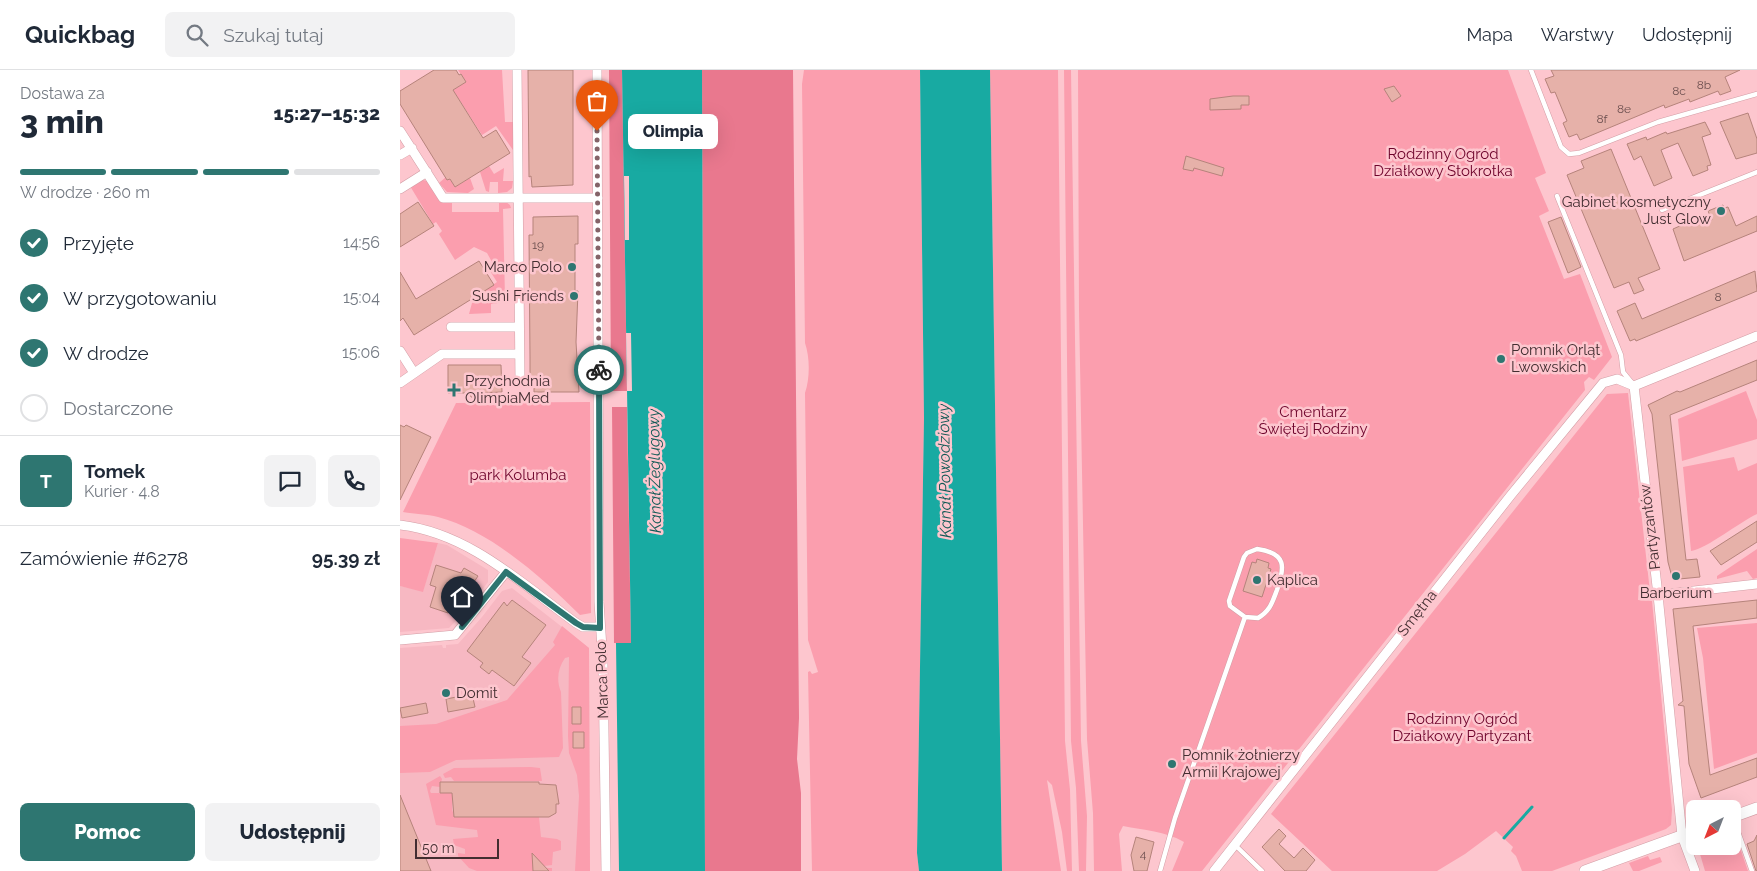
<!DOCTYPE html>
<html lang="pl">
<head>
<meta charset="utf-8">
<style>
	:root { --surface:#fff; --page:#f2f2f3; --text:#1f2937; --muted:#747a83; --line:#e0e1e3; --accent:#2e7671 }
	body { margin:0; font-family:Raleway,sans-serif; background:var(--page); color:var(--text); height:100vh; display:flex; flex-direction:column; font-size:19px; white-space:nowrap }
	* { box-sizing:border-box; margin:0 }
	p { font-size:16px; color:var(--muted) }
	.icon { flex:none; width:28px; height:28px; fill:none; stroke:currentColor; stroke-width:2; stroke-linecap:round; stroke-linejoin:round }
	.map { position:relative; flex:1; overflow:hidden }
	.panel { display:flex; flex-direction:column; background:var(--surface); width:400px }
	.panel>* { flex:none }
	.needle { width:32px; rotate:222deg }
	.buttons { position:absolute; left:1286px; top:730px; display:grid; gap:10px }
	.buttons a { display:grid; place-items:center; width:55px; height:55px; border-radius:8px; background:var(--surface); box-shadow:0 5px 20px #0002; font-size:25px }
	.scale { position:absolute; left:15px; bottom:12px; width:84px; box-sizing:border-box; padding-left:5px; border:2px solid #432e31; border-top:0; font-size:14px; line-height:18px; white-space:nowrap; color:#432e31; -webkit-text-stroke:4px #fdc6ce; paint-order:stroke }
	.pin { position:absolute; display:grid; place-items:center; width:42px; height:42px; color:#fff; margin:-51px -21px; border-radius:50% 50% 50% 0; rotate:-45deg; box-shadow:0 0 5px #0007 }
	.pin .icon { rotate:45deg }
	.courier { position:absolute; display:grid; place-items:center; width:50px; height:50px; margin:-25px; border:4px solid #2e7671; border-radius:50%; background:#fff; color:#222; box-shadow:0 1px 6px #0007 }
	.bubble { position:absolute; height:35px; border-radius:8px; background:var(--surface); box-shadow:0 5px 20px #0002; font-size:16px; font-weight:800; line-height:35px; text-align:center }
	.summary em { font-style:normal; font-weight:800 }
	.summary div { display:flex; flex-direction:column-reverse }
	.summary { display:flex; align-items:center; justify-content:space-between; height:85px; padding:0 20px }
	h1 { font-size:32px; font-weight:800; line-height:38px }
	.bar { display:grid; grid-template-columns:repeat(4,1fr); gap:8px 5px; align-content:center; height:60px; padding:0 20px }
	.bar i { height:6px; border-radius:4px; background:var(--line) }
	.bar .current { background:var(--accent) }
	.bar p { grid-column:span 4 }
	.line { display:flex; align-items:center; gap:12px; padding:0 20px; border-top:1px solid var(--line) }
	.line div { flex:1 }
	.round { display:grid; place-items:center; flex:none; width:52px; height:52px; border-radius:8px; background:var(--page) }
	ol { padding:0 20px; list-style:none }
	li { display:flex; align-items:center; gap:15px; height:55px }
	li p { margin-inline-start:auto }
	li .icon { padding:5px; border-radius:50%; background:var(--accent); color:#fff; stroke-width:4 }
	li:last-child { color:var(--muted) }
	li i { width:28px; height:28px; border:2px solid var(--line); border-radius:50% }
	.cta { display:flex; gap:10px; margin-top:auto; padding:10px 20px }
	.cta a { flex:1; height:58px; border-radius:8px; background:var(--accent); color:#fff; font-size:20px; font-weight:800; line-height:58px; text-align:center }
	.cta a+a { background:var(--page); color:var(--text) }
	header { display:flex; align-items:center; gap:30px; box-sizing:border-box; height:70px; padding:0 25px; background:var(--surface); border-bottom:1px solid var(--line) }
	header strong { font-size:24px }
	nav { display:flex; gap:28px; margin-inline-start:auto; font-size:18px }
	.search { width:350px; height:45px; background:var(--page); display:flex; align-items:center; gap:12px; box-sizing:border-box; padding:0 18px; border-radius:8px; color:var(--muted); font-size:19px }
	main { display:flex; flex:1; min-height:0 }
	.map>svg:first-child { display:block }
	.built { fill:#f7b8c2 }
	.green { fill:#fb9eae }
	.forest { fill:#e9788e }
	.water { fill:#18aaa2 }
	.pier { fill:#fdc6ce }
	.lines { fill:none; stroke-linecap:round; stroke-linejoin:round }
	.stream { stroke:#18aaa2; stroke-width:3 }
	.building { fill:#e6b1a9; stroke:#b5837b }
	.service-casing { stroke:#d39ea6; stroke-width:5.5 }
	.minor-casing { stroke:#d39ea6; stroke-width:10 }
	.tertiary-casing { stroke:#d39ea6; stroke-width:12 }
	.service { stroke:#fff; stroke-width:4.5 }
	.minor { stroke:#fff; stroke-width:9 }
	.tertiary { stroke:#fff; stroke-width:11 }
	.done { stroke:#846368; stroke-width:5; stroke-dasharray:0 9 }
	.route { stroke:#2e7671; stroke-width:6 }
	.poi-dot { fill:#2e7671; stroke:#fdc6ce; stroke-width:2 }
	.labels { text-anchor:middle; stroke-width:5; stroke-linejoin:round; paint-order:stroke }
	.number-label { font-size:12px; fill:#6c4f4f }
	.park-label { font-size:15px; fill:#6e032b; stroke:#fdc6ce }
	.poi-label { font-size:15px; fill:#432e31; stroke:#fdc6ce; text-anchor:start }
	.street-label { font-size:15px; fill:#432e31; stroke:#fdc6ce }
	.water-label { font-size:16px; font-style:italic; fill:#135b57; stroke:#fdc6ce }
</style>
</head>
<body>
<header>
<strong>Quickbag</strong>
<div class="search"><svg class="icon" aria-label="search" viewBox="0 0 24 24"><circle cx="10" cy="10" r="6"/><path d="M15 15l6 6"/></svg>Szukaj tutaj</div>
<nav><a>Mapa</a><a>Warstwy</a><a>Udostępnij</a></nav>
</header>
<main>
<section class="panel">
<div class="summary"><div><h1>3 min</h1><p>Dostawa za</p></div><em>15:27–15:32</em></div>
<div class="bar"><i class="current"></i><i class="current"></i><i class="current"></i><i></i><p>W drodze · 260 m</p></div>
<ol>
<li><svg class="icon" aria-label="check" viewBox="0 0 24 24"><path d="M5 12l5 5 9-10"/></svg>Przyjęte<p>14:56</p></li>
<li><svg class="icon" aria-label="check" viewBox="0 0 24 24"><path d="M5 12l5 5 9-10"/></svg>W przygotowaniu<p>15:04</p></li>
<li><svg class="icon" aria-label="check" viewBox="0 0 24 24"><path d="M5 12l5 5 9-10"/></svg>W drodze<p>15:06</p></li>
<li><i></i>Dostarczone</li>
</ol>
<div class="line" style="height:90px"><b class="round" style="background:var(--accent);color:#fff">T</b><div><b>Tomek</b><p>Kurier · 4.8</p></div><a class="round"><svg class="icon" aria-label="chat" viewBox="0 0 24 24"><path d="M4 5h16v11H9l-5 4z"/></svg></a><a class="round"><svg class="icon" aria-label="phone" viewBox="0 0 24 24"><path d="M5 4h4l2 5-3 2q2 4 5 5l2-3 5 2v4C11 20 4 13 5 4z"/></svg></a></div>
<div class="line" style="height:65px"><div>Zamówienie #6278</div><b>95.39 zł</b></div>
<div class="cta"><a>Pomoc</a><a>Udostępnij</a></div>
</section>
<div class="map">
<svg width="1357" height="801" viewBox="0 0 1357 801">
	<rect width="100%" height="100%" fill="#fdc6ce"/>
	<path class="built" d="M38,473l9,2 41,25v12l-19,25 -20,21 -49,4v-46l23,5z
		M112,518l77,60 1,223h-190v-223l42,-3 1,3h3v-3l12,-1 24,-27 20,-26z"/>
	<path class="green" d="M58,0h44l3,52h8v28l-17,-24 -14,9 -29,-45 13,-8z
		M404,0h116l4,348 -7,435 2,18h-107l-4,-199 2,-1 2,3 6,-2 -10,-32 -3,-247c5,-15 5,-35 0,-50l-3,-259z
		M590,0h68l7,671 5,49 2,81h-5l-5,-39 -10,-47 -5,-5 14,91h-59z
		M664,0h7l10,671 6,75 -1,55h-7l-3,-83 -5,-47z
		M678,0h430l38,103 -11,5 14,33 -10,5 25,63 16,-5 32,83 -18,23 -5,-3 -5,5 1,8 -383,481h-30l12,-29c-19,-11 -40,-12 -61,-16l-4,8 3,37h-28l-1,-58 -6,-74 -8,-429z
		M89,96l5,8 10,-6 -1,13h10l-1,7 -5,4 -9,1v-11h-8l-1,10 -3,-1 -6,-19z
		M46,107l1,3 3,-1 5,8 15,-9 4,11 -6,4 -21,-1 -8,-9z
		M19,109l8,2 13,21 12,1v9h47v-9l7,-1 4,3 1,3 -8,1 2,89h-10l-11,-7 13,-9 -10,-16 5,-4 -5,-9 -13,-6 -19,13 -16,-26 3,-3 -6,-9 -3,2 -23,-38z
		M84,226l14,5v2l-7,1v9l-22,1 3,-11z
		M1346,321l11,29v19l-75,22 -4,-42z
		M1228,323l22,199 -11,-1 -1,9 14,1 20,209 -1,15 -5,4 -114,42h-30l-6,-15 -5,-5 2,-4 -17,-16 -31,23 -28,17h-105l-61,-57 336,-420z
		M190,332l1,211 -11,2c-37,-37 -91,-85 -142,-98 -11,-3 -23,-3 -35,-5l53,-109z
		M1334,387l4,14 19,-8v51c-19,9 -49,34 -66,37l-8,-84z
		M0,468l38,5 -15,49 -23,-6z
		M1357,479v29l-4,1 -6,-8 -30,8v-3z
		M1357,553v130l-43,16 -11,-111 -6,-30z
		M162,556l27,22 1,223h-15l4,-75 -2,-21 -8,-22 -1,-17 1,-79 -4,1c-7,10 -9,22 -4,34l2,56 -4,9 -103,3 -26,12 -30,1v-47l36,-2 71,-24 48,-55 -2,-3z
		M131,697l9,1 2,13h-88l-3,-4 -6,1 -2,-4 11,-6z
		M40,706l2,3 -2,8 -8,-1 -2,5 1,2h21v17l3,7h84l2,20 16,2 4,2v9l-8,2 -1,13 -8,1v2h8v3h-75l-8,-3 -11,-12v-3l7,1v-5l-11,-4 -1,-6 25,-2 -1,-7 -41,-5 -10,-41z
		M1337,769l11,32h-43l-5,-17 18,-8h14l1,-5z
		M1248,786l2,4 10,-3 2,5 -23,9h-6l-4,-8z"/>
	<path class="forest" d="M209,0h13l5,321h-16z
		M302,0h91l6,648 -2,41 4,34v78h-96z
		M212,337h15l4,237 -17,-1z"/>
	<path class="water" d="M222,0h80l3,801h-86l-3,-228h15z
		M520,0h70l12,801h-83l-2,-18 7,-435z"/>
	<path class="pier" d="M224,106h5v64h-4z
		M226,263h5l1,58h-5z"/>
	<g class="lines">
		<path class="stream" d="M1104,768l28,-31"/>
	</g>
	<path class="building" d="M34,0h22l3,5 2,-1 5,8 -13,8 30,48 13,-8 14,23 -55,34 -5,-8 -3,1 -47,-76v-13z
		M128,0h45v115l-41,2 -1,-11 -2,1z
		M1151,0h189l-15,7 6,14 -11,4 -2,-4 -28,11 -1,-3 -24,9 -1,-3 -84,35 -3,-6 -8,3 -6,-14 4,-2 -12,-29 -4,1 -6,-14 9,-3z
		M994,16l7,10 -9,6 -8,-13z
		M833,26h16v9h-8v4l-31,1v-11z
		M1348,43l9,26v14l-21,6 -16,-37z
		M1305,52l6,12 -9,3 9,28 -4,1 1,4 -15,6 -15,-33 -17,7 11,28 -18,8 -13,-30 -7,4 -7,-16 19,-7 1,3 19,-8 1,2z
		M1211,79l49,120 -22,9 6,12 -10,4 -5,-12 -15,6 -47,-113 17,-7 -3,-7z
		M786,86l38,12 -2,8 -28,-8 -1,3 -10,-2z
		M18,132l16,24 -34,21v-33z
		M1323,135l1,3 4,-1 8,19 21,-10v15l-73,30 -11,-32 18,-8 1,2 20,-3 -4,-9z
		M178,146v28h-3v47h3l-2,51 3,50h-45v-10h-4v-24l-1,-123h4v-18z
		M1161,147l20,50 -13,6 -20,-51z
		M79,191l15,24 -80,50 -11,-17 -3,3v-49l16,27z
		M1355,201l2,20 -121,50 -1,-2 -5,2 -13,-30 18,-8 7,16z
		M1357,290v20l-87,35 16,145 11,-1 3,18 -21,2v-3l-7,1 -4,-15 -16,-148 -4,-9 29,-14 3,1z
		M48,295h53l1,27 -22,1v4h-9l-1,-4h-22z
		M0,355l4,2 2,-2 25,12 -31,63z
		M1357,451v21l-36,23 -11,-14z
		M857,489l12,4 -1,5 3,1 -9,28 -19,-6 9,-29 4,1z
		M36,495l25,8 3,-5 14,8 -14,21 -10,-4 -6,20 -18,-6 6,-20 -6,-2z
		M112,530l34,25 -24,32 9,6 -17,23 -22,-16 -3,4 -9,-7 3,-4 -16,-12 37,-49 3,4z
		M1357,530v18l-64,8 17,149 47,-17v19l-56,21 -12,-34 -5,-58 -6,-1 5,-4 -10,-92z
		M72,624l3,13 -27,5 -2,-13z
		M26,633l2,10 -26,5 -2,-10z
		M172,637h9v17h-9z
		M173,662h11v16h-11z
		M40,712h99v2l17,1 3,19h-3v9l-7,4h-95l-2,-24h-12z
		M0,725l31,76h-31z
		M879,759l7,7 -7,8 15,14 9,-10 12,12 -9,11h-21l-23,-24z
		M1357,765v36h-1l-9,-27 7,-3z
		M736,767l18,5 -7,29h-13l-3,-16z
		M132,783l17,18h-16z"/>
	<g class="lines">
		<g class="service-casing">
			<path id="service" d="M1131,0l30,77 8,7 10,-1 79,-31 99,-28
				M1157,126l64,159 2,17 9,11
				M1262,140l95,-38
				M857,479c30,4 28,18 20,41 -5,13 -7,21 -19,28l-13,-1 -15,-11 -1,-5 15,-44 3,-4z
				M1333,748l19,53
				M835,775l27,26
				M760,801l15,-53 70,-201"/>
		</g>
		<g class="minor-casing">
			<path id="minor" d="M117,0l3,311
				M197,0l2,532 4,62 3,207
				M0,61l43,67h155
				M0,85l12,-7
				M0,119l27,-17
				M51,257h68
				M0,281l14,22
				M0,313l42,-29h77
				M1234,316l24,209 24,241 13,35
				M1234,316l123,-50
				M0,455c69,8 122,59 176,98l7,4h17
				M1258,525l99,-11
				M0,570l55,-5 51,-63
				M814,801l297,-376 92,-112 14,-4 17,7"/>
		</g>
		<g class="tertiary-casing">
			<path id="tertiary" d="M1332,747l25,-9
				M1185,801l110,-40"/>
		</g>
		<use href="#service" class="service"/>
		<use href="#minor" class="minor"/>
		<use href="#tertiary" class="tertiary"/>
	</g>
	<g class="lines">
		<path class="done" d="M197,61l2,239"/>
		<path class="route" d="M62,557l44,-55 70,51 7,4 17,1 -1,-258"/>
	</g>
	<g class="poi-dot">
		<circle cx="1321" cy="141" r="5"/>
		<circle cx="172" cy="197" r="5"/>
		<circle cx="174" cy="226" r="5"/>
		<circle cx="1101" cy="289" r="5"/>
		<path d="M51.5 312.5h5v5h5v5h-5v5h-5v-5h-5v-5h5z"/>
		<circle cx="1276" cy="506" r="5"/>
		<circle cx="857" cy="510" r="5"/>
		<circle cx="46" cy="623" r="5"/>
		<circle cx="772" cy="694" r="5"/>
	</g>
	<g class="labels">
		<g class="number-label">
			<text x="1304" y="19">8b</text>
			<text x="1279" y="25">8c</text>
			<text x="1224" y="43">8e</text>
			<text x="1202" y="53">8f</text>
			<text x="138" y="179">19</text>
			<text x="1318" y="231">8</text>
			<text x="743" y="788">4</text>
		</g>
		<g class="park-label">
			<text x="1043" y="89">Rodzinny Ogród<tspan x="1043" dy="17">Działkowy Stokrotka</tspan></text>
			<text x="913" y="347">Cmentarz<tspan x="913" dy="17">Świętej Rodziny</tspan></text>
			<text x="118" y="410">park Kolumba</text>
			<text x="1062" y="654">Rodzinny Ogród<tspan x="1062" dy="17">Działkowy Partyzant</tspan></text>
		</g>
		<g class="poi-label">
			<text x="1311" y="137" text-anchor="end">Gabinet kosmetyczny<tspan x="1311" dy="17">Just Glow</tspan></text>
			<text x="162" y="202" text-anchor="end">Marco Polo</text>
			<text x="164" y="231" text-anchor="end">Sushi Friends</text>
			<text x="1111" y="285">Pomnik Orląt<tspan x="1111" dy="17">Lwowskich</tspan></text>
			<text x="65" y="316">Przychodnia<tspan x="65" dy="17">OlimpiaMed</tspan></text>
			<text x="867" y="515">Kaplica</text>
			<text x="1276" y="528" text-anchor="middle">Barberium</text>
			<text x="56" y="628">Domit</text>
			<text x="782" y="690">Pomnik żołnierzy<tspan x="782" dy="17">Armii Krajowej</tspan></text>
		</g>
		<g class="street-label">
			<text transform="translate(1250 457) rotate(-97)" y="5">Partyzantów</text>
			<text transform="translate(1017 543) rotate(-52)" y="5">Smętna</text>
			<text transform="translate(202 610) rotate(-92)" y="5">Marca Polo</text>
		</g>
		<g class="water-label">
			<text transform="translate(254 401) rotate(-91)" y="6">Kanał Żeglugowy</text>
			<text transform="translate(544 401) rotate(-91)" y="6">Kanał Powodziowy</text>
		</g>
	</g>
</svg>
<div class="buttons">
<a><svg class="needle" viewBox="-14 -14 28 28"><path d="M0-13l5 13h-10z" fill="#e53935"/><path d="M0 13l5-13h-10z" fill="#747a83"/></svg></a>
</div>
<div class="scale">50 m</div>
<div class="pin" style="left:197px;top:61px;background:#ea580c"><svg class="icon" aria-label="bag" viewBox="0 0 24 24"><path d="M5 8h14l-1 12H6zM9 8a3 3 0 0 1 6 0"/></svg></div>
<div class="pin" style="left:62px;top:557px;background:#1f2937"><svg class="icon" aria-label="home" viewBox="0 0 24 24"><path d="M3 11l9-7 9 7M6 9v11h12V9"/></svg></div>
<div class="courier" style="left:199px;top:300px"><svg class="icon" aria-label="bike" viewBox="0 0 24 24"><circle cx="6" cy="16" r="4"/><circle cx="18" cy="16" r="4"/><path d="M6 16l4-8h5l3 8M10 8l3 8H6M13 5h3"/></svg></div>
<div class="bubble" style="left:228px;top:44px;width:90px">Olimpia</div>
</div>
</main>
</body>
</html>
